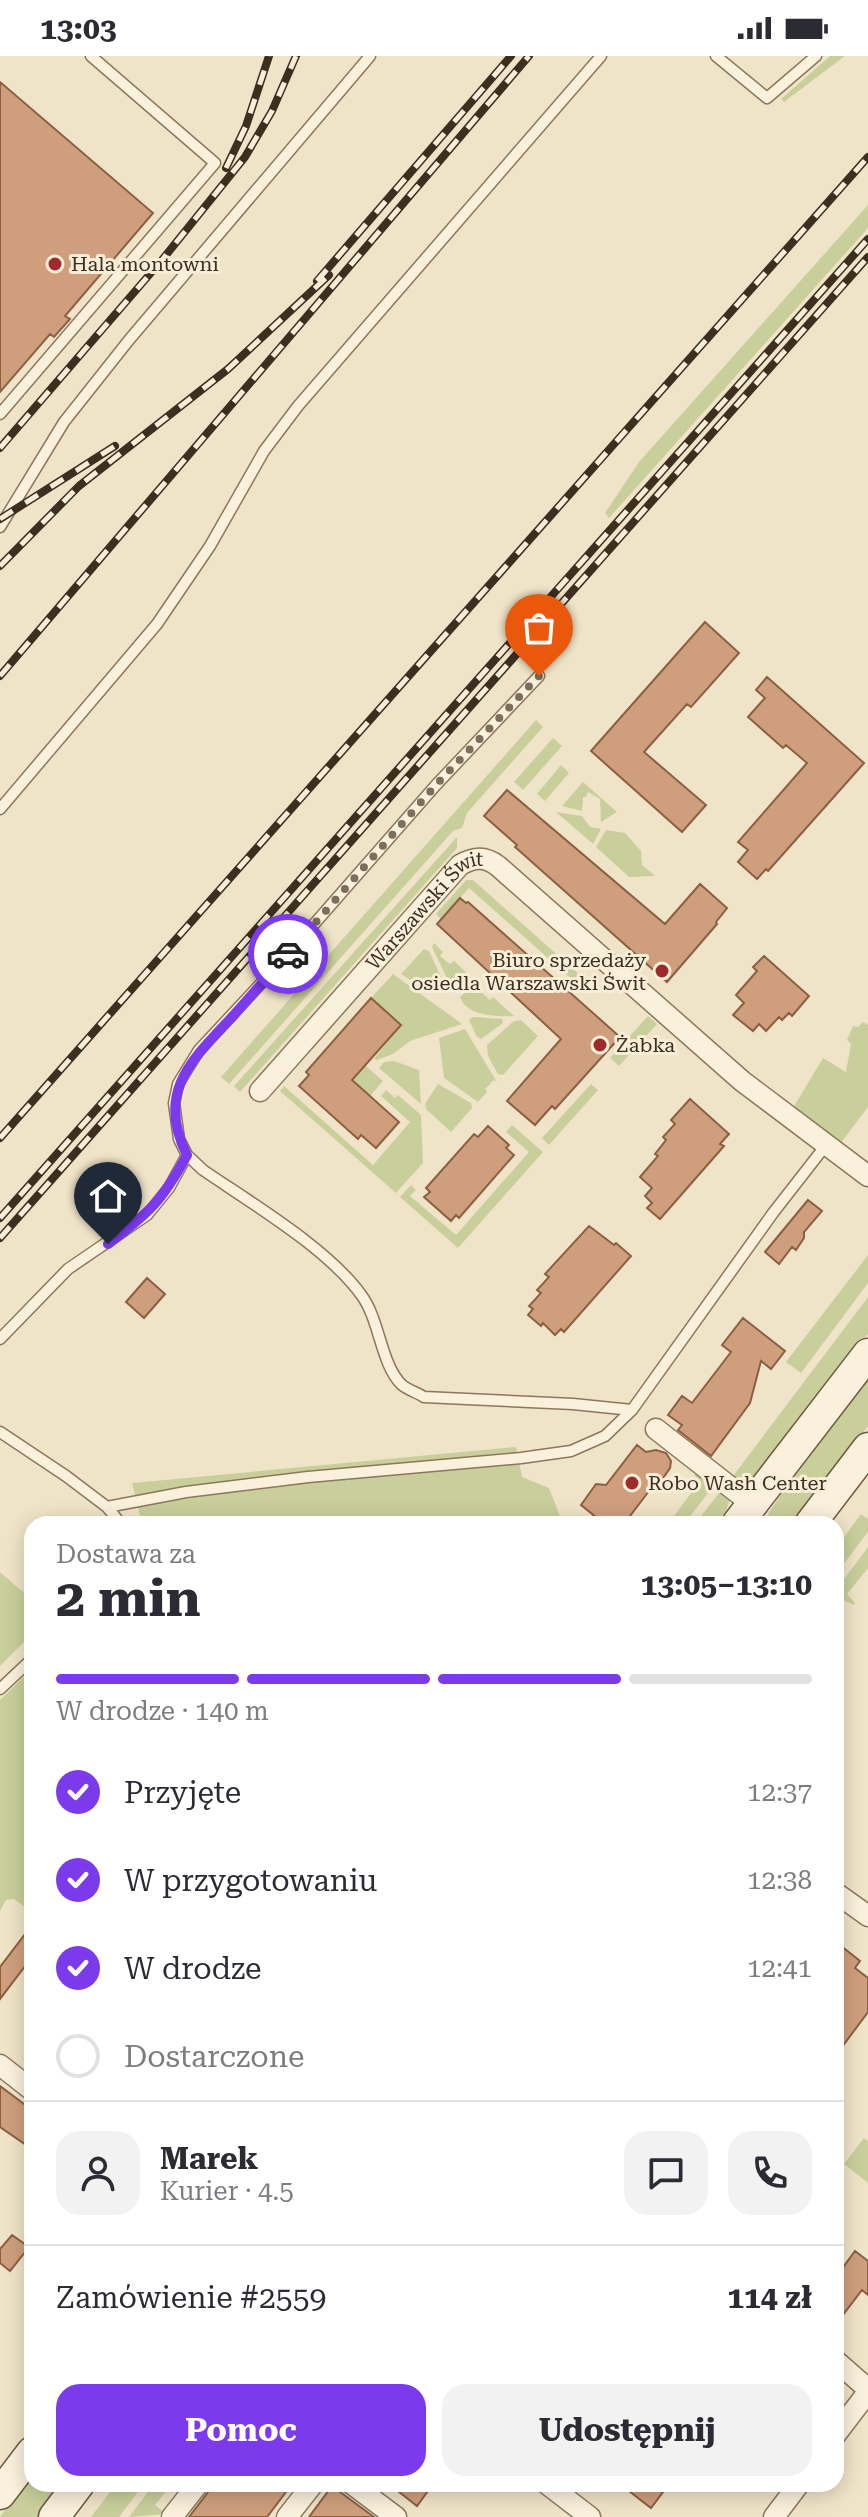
<!DOCTYPE html>
<html lang="pl">
<head>
<meta charset="utf-8">
<style>
	:root { --surface:#fff; --page:#f2f2f3; --text:#2b2b33; --muted:#7c7c81; --line:#e1e1e2; --accent:#7c3aed }
	body { margin:0; font-family:"Roboto Serif",serif; background:var(--page); color:var(--text); height:100vh; display:flex; flex-direction:column; font-size:30px; white-space:nowrap }
	* { box-sizing:border-box; margin:0 }
	p { font-size:26px; color:var(--muted) }
	.icon { flex:none; width:44px; height:44px; fill:none; stroke:currentColor; stroke-width:2; stroke-linecap:round; stroke-linejoin:round }
	.map { position:relative; flex:1; overflow:hidden }
	.drawer { position:absolute; left:24px; top:1460px; width:820px; height:976px; display:flex; flex-direction:column; background:var(--surface); border-radius:24px; box-shadow:0 4px 20px #0003 }
	.drawer>* { flex:none }
	.pin { position:absolute; display:grid; place-items:center; width:68px; height:68px; color:#fff; margin:-82px -34px; border-radius:50% 50% 50% 0; rotate:-45deg; box-shadow:0 0 8px #0007 }
	.pin .icon { rotate:45deg }
	.courier { position:absolute; display:grid; place-items:center; width:80px; height:80px; margin:-40px; border:6px solid #7c3aed; border-radius:50%; background:#fff; color:#222; box-shadow:0 2px 10px #0007 }
	.overview em { font-style:normal; font-weight:700 }
	.overview div { display:flex; flex-direction:column-reverse }
	.overview { display:flex; align-items:center; justify-content:space-between; height:136px; padding:0 32px }
	h1 { font-size:52px; font-weight:700; line-height:60px }
	.bar { display:grid; grid-template-columns:repeat(4,1fr); gap:12px 8px; align-content:center; height:96px; padding:0 32px }
	.bar i { height:10px; border-radius:6px; background:var(--line) }
	.bar .active { background:var(--accent) }
	.bar p { grid-column:span 4 }
	.line { display:flex; align-items:center; gap:20px; padding:0 32px; border-top:2px solid var(--line) }
	.line div { flex:1 }
	.round { display:grid; place-items:center; flex:none; width:84px; height:84px; border-radius:24px; background:var(--page) }
	ol { padding:0 32px; list-style:none }
	li { display:flex; align-items:center; gap:24px; height:88px }
	li p { margin-inline-start:auto }
	li .icon { padding:8px; border-radius:50%; background:var(--accent); color:#fff; stroke-width:4 }
	li:last-child { color:var(--muted) }
	li i { width:44px; height:44px; border:4px solid var(--line); border-radius:50% }
	.cta { display:flex; gap:16px; margin-top:auto; padding:16px 32px }
	.cta a { flex:1; height:92px; border-radius:24px; background:var(--accent); color:#fff; font-size:32px; font-weight:700; line-height:92px; text-align:center }
	.cta a+a { background:var(--page); color:var(--text) }
	.status { display:flex; justify-content:space-between; align-items:center; height:56px; padding:0 40px; background:var(--surface); direction:ltr }
	.status svg { height:22px; fill:currentColor }
	.map>svg:first-child { display:block }
	.green { fill:#c9cf9b }
	.building { fill:#cf9f7d; stroke:#8d5f41; stroke-width:2 }
	.lines { fill:none; stroke-linecap:round; stroke-linejoin:round }
	.lane-casing { stroke:#8d765c; stroke-width:13 }
	.street-casing { stroke:#8d765c; stroke-width:23 }
	.secondary-casing { stroke:#6f573f; stroke-width:33 }
	.lane { stroke:#faf1dc; stroke-width:10 }
	.street { stroke:#faf1dc; stroke-width:20 }
	.secondary { stroke:#faf1dc; stroke-width:30 }
	.rail-casing { stroke:#3d2e20; stroke-width:8 }
	.rail { stroke:#f7eed8; stroke-width:5; stroke-dasharray:15; stroke-linecap:butt }
	.done { stroke:#7c6e5b; stroke-width:8; stroke-dasharray:0 14.4 }
	.route { stroke:#7c3aed; stroke-width:10 }
	.poi-dot { fill:#9e2a2b; stroke:#f7eed8; stroke-width:3 }
	.labels { text-anchor:middle; stroke-width:6; stroke-linejoin:round; paint-order:stroke }
	.poi-label { font-size:20px; fill:#3d2e20; stroke:#f7eed8; text-anchor:start }
	.street-label { font-size:20px; fill:#3d2e20; stroke:#f7eed8 }
</style>
</head>
<body>
<div class="status"><b>13:03</b><svg viewBox="0 0 49 12"><path d="M0 12V9h3v3zM5 12V6h3v6zM10 12V3h3v9zM15 12V0h3v12zM26 1h20v11H26zM47 4h2v5h-2z"/></svg></div>
<div class="map">
<svg width="868" height="2461" viewBox="0 0 868 2461">
	<rect width="100%" height="100%" fill="#f0e4c8"/>
	<path class="green" d="M830,0h15l-61,46 -3,-3z
		M868,149v23l-259,290 -4,-5 34,-51z
		M536,664l7,7 -76,86 -5,15 -9,3 -224,253 -8,-7z
		M553,682l9,8 -39,44 -9,-8z
		M561,709l8,8 -24,28 -8,-7z
		M583,726l34,30 -16,10 -1,-23 -12,-7 -2,5h-3l-1,14 -20,-5z
		M556,756l26,4 8,11 11,2 -8,15z
		M606,774l19,3 16,18 1,14 13,11 -26,1 -33,-30z
		M457,781v11l-217,244 -6,-6z
		M466,824h7l117,104 -6,6 -115,-102 -28,31 -5,-5z
		M434,887l9,9 -3,4 10,8 4,-3 18,17 -5,7 -10,4 -6,-2 -19,-40z
		M424,893l5,2 12,26 -5,6 -24,-2 -11,-7z
		M393,918l69,50 -52,17 -17,13 -16,6 -3,-1 27,-34 -30,-27z
		M477,926l6,5 -3,4 10,9 3,-3 21,19c-17,1 -48,0 -54,-19z
		M648,960l9,8 -38,42 -9,-8z
		M473,961l29,2 1,4 -22,16 -4,-2 -8,-17z
		M521,964l17,16 -35,39 -5,-1 -10,-18 -1,-11 27,-24z
		M863,966l5,3v82l-28,37 -47,-36 30,-50 23,14 5,-28 -4,-4 6,-14 5,1z
		M465,973l32,53 -3,-2 -9,9 2,3 -9,10 -34,-24 -5,-40z
		M394,1005l25,9 2,34 -42,-36 5,-6z
		M365,1009l18,16 -13,15 -5,-4 -3,3 -13,-11z
		M438,1028l33,19 1,5 -21,24 -25,-23 -1,-5z
		M591,1028l7,6 -49,55 -7,-7z
		M284,1030l89,79 37,-43 -29,-26 5,-6 9,8 3,-3 23,20 2,48 -27,30 -116,-102z
		M512,1069l31,27 -85,96 -58,-51 11,-12 5,5 -6,6 46,39 73,-83 -23,-20z
		M868,1199v28l-67,90 -15,-11z
		M868,1241v37l-115,148 -8,3 -12,-9z
		M868,1318v52l-74,98h-32l40,-63z
		M516,1391l6,30 27,11 14,36h-421l-10,-41z
		M697,1417l19,10 -32,41h-16l32,-43 -6,-6z
		M722,1433l8,10 -4,12 -12,13h-19z
		M861,1458l7,5v13l-32,42v-26z
		M868,1491v21l-21,26 8,9 -1,2 -11,-5 -7,8v-18z
		M0,1516l32,28v34l-32,32z
		M32,1613v243l-18,-13 -8,1 -6,11v-211z
		M864,2082l4,3v42l-24,-19z
		M32,2416v12h32l-25,33h-39z
		M116,2428h28l-25,33h-28z
		M154,2428h18l-17,21 11,9 -37,3z"/>
	<path class="building" d="M0,26l153,131 -88,103 5,3 -16,18 -4,-3 -50,58z
		M705,566l34,31 -48,54 -4,-3 -43,48 62,53 -24,27 -91,-81z
		M767,621l97,86 -96,108 -2,-2 -9,10 -19,-17 10,-12 -10,-8 69,-79 -21,-18 -3,3 -35,-31 17,-19 -9,-8z
		M507,734l158,134 35,-40 27,24 -11,14 1,2 -50,58 -152,-135 2,-2 -33,-29z
		M460,842l6,5 2,-1 152,135 -65,72 -3,-3 -17,19 -28,-24 54,-62 -124,-115z
		M764,900l45,40 -17,20 -3,-3 -7,7 -3,-3 -13,14 -7,-7 -6,7 -20,-16 11,-12 -8,-8 21,-24 -4,-4z
		M371,942l30,27 -49,55 47,42 -23,26 -15,-13 -3,4 -59,-53 10,-11 -3,-3z
		M690,1043l39,35 -9,10 4,2 -64,73 -13,-11 5,-5 -7,-7 7,-8 -12,-11 18,-21 -3,-2 11,-14 -3,-3 12,-13 -4,-4z
		M488,1070l21,19 -3,3 8,7 -55,63 -3,-3 -5,6 -27,-24 6,-5 -4,-4 48,-54 4,3z
		M808,1144l14,11 -18,21v6l-8,12 -4,-3 -13,17 -14,-12z
		M589,1170l25,19 2,-2 15,13 -67,76 -3,-3 -6,6 -12,-12 -2,3 -13,-11 5,-6 -4,-3 12,-13 -4,-3 12,-13 -4,-3z
		M147,1222l18,16 -21,24 -18,-16z
		M743,1262l42,33 -14,18 -10,-8 -11,42 -39,53 -33,-26 4,-5 -14,-10 14,-19 10,7 39,-51 -9,-7z
		M637,1389l9,7 10,-2 10,3 5,8 -1,7 -9,13 -3,-2 -34,45h-28l1,-6 -16,-13 15,-21 10,1z
		M32,1869v32l-32,42v-32z
		M836,1886l24,19 -5,7 13,10v34l-32,43z
		M0,2030l32,24v39l-32,-22z
		M12,2179l17,12 -19,24 -10,-8v-14z
		M855,2195l13,10v34l-6,-5 -26,34v-47z
		M211,2428h81l-25,33h-78l19,-25z
		M389,2428h44l-16,22z
		M620,2428h49l-18,24z
		M332,2430l42,31h-65z"/>
	<g class="lines">
		<g class="lane-casing">
			<path id="lane" d="M716,0l51,42 49,-42
				M0,358l215,-251 -124,-107
				M0,471l64,-105 65,-82 241,-284
				M539,620l-103,109 -156,178 -81,87 -21,34 -4,19 5,36 8,16 16,15c48,33 126,79 159,126 18,25 19,69 40,89 6,5 16,8 22,12l149,7 59,6
				M0,753l157,-185 53,-78 54,-95 34,-45 303,-350
				M0,1283l68,-70 79,-54 22,-27 18,-33
				M0,1376l66,44 41,31 79,-15 122,-15 213,-19 50,-7 34,-15 27,-26 141,-197 53,-68
				M107,1451l14,17
				M0,1633l32,-30"/>
		</g>
		<g class="street-casing">
			<g id="street">
				<path id="s1" d="M260,1035l200,-226c14,-8 25,-9 38,1l244,215 126,95"/>
				<path d="M656,1373l96,75"/>
				<path d="M836,1837l32,23"/>
				<path d="M0,2009l32,25"/>
				<path d="M836,2305l32,28"/>
				<path d="M836,2378l32,-42"/>
				<path d="M352,2428l44,33"/>
				<path d="M547,2428l43,33"/>
				<path d="M172,2461l26,-33"/>
				<path d="M287,2461l26,-33"/>
				<path d="M774,2461l25,-33"/>
			</g>
		</g>
		<g class="secondary-casing">
			<path id="secondary" d="M737,1468l131,-170
				M810,1468l58,-76
				M0,2438l32,-42
				M54,2461l25,-33"/>
		</g>
		<use href="#lane" class="lane"/>
		<use href="#street" class="street"/>
		<use href="#secondary" class="secondary"/>
		<g class="rail-casing">
			<path id="rail" d="M226,112l20,-42 23,-70
				M317,225l194,-225
				M0,392l162,-188 83,-103 27,-46 24,-55
				M0,463l115,-73
				M0,510l79,-80 149,-117 101,-94
				M0,620l529,-620
				M0,1082l868,-981
				M0,1162l868,-979
				M0,1182l868,-981"/>
		</g>
		<use href="#rail" class="rail"/>
	</g>
	<g class="lines">
		<path class="done" d="M288,898l148,-169 103,-109"/>
		<path class="route" d="M108,1188c41,-31 54,-43 79,-89 -32,-64 6,-96 47,-140 18,-20 36,-41 54,-61"/>
	</g>
	<g class="poi-dot">
		<circle cx="55" cy="208" r="8"/>
		<circle cx="662" cy="915" r="8"/>
		<circle cx="600" cy="989" r="8"/>
		<circle cx="632" cy="1427" r="8"/>
	</g>
	<g class="labels">
		<g class="poi-label">
			<text x="71" y="215">Hala montowni</text>
			<text x="646" y="911" text-anchor="end">Biuro sprzedaży<tspan x="646" dy="23">osiedla Warszawski Świt</tspan></text>
			<text x="616" y="996">Żabka</text>
			<text x="648" y="1434">Robo Wash Center</text>
		</g>
		<g class="street-label">
			<text dy="7" stroke="none"><textPath href="#s1" startOffset="246">Warszawski Świt</textPath></text>
		</g>
	</g>
</svg>
<div class="pin" style="left:539px;top:620px;background:#ea580c"><svg class="icon" aria-label="bag" viewBox="0 0 24 24"><path d="M5 8h14l-1 12H6zM9 8a3 3 0 0 1 6 0"/></svg></div>
<div class="pin" style="left:108px;top:1188px;background:#1f2937"><svg class="icon" aria-label="home" viewBox="0 0 24 24"><path d="M3 11l9-7 9 7M6 9v11h12V9"/></svg></div>
<div class="courier" style="left:288px;top:898px"><svg class="icon" aria-label="car" viewBox="0 0 24 24"><path d="M5 17H2v-5l4-1 3-4h7l3 4 3 1v5h-3M9 17h6M6 11h13"/><circle cx="7" cy="17" r="2"/><circle cx="17" cy="17" r="2"/></svg></div>
<section class="drawer">
<div class="overview"><div><h1>2 min</h1><p>Dostawa za</p></div><em>13:05–13:10</em></div>
<div class="bar"><i class="active"></i><i class="active"></i><i class="active"></i><i></i><p>W drodze · 140 m</p></div>
<ol>
<li><svg class="icon" aria-label="check" viewBox="0 0 24 24"><path d="M5 12l5 5 9-10"/></svg>Przyjęte<p>12:37</p></li>
<li><svg class="icon" aria-label="check" viewBox="0 0 24 24"><path d="M5 12l5 5 9-10"/></svg>W przygotowaniu<p>12:38</p></li>
<li><svg class="icon" aria-label="check" viewBox="0 0 24 24"><path d="M5 12l5 5 9-10"/></svg>W drodze<p>12:41</p></li>
<li><i></i>Dostarczone</li>
</ol>
<div class="line" style="height:144px"><a class="round"><svg class="icon" aria-label="person" viewBox="0 0 24 24"><circle cx="12" cy="8" r="4"/><path d="M4 21q1-7 8-7t8 7"/></svg></a><div><b>Marek</b><p>Kurier · 4.5</p></div><a class="round"><svg class="icon" aria-label="chat" viewBox="0 0 24 24"><path d="M4 5h16v11H9l-5 4z"/></svg></a><a class="round"><svg class="icon" aria-label="phone" viewBox="0 0 24 24"><path d="M5 4h4l2 5-3 2q2 4 5 5l2-3 5 2v4C11 20 4 13 5 4z"/></svg></a></div>
<div class="line" style="height:104px"><div>Zamówienie #2559</div><b>114 zł</b></div>
<div class="cta"><a>Pomoc</a><a>Udostępnij</a></div>
</section>
</div>
</body>
</html>
